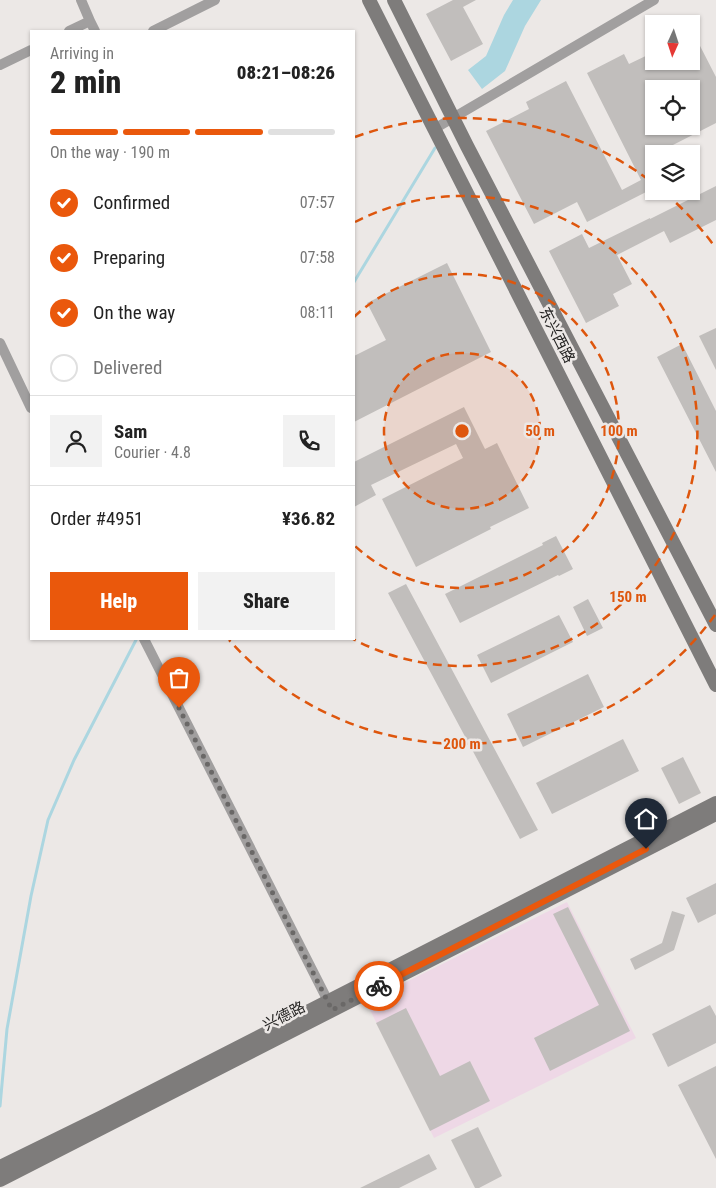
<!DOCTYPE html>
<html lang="en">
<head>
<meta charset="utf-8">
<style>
	:root { --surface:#fff; --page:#f2f2f2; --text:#222; --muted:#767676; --line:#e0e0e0; --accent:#ea580c }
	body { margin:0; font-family:"Roboto Condensed","Noto Sans SC",sans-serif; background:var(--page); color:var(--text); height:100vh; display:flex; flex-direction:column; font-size:19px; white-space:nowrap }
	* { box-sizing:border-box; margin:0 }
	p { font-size:16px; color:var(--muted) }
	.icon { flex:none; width:28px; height:28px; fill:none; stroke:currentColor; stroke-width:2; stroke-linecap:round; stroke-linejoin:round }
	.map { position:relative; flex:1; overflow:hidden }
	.panel { position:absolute; left:30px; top:30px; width:325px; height:610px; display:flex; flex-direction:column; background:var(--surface); border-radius:0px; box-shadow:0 1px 4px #0004 }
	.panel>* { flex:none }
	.needle { width:32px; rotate:183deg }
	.tools { position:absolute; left:645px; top:15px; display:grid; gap:10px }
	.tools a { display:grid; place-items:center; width:55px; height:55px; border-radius:0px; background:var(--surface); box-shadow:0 1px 4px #0004; font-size:25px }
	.pin { position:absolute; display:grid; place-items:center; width:42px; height:42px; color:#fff; margin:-51px -21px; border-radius:50% 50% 50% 0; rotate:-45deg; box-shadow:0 0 5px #0007 }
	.pin .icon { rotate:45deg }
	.courier { position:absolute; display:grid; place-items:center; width:50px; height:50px; margin:-25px; border:4px solid #ea580c; border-radius:50%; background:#fff; color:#222; box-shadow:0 1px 6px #0007 }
	.head em { font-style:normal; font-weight:800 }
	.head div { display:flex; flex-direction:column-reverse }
	.head { display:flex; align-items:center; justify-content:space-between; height:85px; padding:0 20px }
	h1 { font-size:32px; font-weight:800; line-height:38px }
	.bar { display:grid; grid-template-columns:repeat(4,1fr); gap:8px 5px; align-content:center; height:60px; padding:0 20px }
	.bar i { height:6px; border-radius:4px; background:var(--line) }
	.bar .active { background:var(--accent) }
	.bar p { grid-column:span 4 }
	.line { display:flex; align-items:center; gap:12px; padding:0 20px; border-top:1px solid var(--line) }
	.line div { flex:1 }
	.round { display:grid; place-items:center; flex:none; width:52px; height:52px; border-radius:0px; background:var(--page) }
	ol { padding:0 20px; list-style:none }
	li { display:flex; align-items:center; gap:15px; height:55px }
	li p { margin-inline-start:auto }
	li .icon { padding:5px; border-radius:50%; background:var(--accent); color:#fff; stroke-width:4 }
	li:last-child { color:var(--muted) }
	li i { width:28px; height:28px; border:2px solid var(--line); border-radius:50% }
	.cta { display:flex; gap:10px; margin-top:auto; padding:10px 20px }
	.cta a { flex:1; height:58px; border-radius:0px; background:var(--accent); color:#fff; font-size:20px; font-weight:800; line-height:58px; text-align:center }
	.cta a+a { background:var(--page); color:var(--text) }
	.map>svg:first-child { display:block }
	.education { fill:#eed8e6 }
	.water { fill:#acd6e0 }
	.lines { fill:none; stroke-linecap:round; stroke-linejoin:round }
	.stream { stroke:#acd6e0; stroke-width:3 }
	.building { fill:#c1bebc; fill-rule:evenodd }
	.street { stroke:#a19f9f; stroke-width:10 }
	.secondary { stroke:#7e7c7b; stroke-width:14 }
	.done { stroke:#6a6867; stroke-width:5; stroke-dasharray:0 9 }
	.route { stroke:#ea580c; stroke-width:6 }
	.ring { fill:none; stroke:#de560d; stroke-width:2.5; stroke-dasharray:9 6 }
	.labels { text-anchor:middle; stroke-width:5; stroke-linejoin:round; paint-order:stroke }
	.street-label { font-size:15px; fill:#242322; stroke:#ece8e6 }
	.centre { fill:#de560d; stroke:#ece8e6; stroke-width:2.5 }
	.ring-label { font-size:15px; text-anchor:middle; font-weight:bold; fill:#de560d; stroke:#ece8e6; stroke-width:5; stroke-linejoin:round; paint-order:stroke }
</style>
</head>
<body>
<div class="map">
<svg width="716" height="1188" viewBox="0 0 716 1188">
	<rect width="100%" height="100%" fill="#ece8e6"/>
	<path class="education" d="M567,902l69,136 -202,100 -68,-136z"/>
	<path class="water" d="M513,0h28l-16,26 -20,45 -23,18 -14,-19 18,-14 18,-41z"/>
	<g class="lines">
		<path class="stream" d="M354,282l81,-134
			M0,1106l7,-77 24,-133 17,-76 26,-60 62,-120"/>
	</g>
	<path class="building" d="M453,0h23l-13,7 20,37 -32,17 -25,-47z
		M698,42l18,35v46l-45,23 4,8h-21v34l-67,34 -10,-20 -43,22 -48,-93 43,-22 -3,-7 40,-21 56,109 19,-10 -54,-107 37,-19 5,10 25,-12v9h37v-16zM654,89h37v37h-37z
		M716,186v34l-46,23 -6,-12 -47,24 15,29 -19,10 6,12 -33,17 -37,-72 33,-17 7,14 61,-30v1z
		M447,263l44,89 -137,70v-66l32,-16 -19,-37z
		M716,328v42l-17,-34z
		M682,344l34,67v61l-59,-115z
		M464,407l21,42 12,-6 32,65 -39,19 1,2 -75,38 -34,-68 81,-41 -7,-14 -85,41 5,10 -22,12v-45z
		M556,536l17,33 -14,7 -1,-1 -98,48 -15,-29 98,-49 -1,-2z
		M406,584l132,246 -18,9 -132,-246z
		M588,599l15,29 -16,8 -14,-29z
		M559,615l14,27 -82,41 -14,-28z
		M588,674l16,33 -81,40 -16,-33z
		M623,739l16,32 -87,43 -16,-31z
		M683,757l18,36 -22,11 -18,-36z
		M716,883v31l-18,9 -12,-25z
		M568,907l62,124 -80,40 -16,-33 65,-33 -46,-91z
		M672,911l13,4 -11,35 -39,20 -5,-11 32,-16z
		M710,1005l6,11v27l-48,24 -16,-33z
		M406,1008l34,68 30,-15 20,40 -60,30 -54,-108z
		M716,1066v93l-38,-74z
		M478,1127l24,49 -23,12h-4l-24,-48z
		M429,1154l8,15 -38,19h-39z"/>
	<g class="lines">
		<path class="street" d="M81,0l9,21
			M69,31l21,-10 5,10
			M153,31l62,-31
			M0,65l31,-15
			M434,129l220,-129
			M0,343l31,65
			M144,639l187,368"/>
		<path class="secondary" d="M369,0l347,685
			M394,0l73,146 249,479
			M0,1167l102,-50 614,-314
			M0,1180l716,-366"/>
	</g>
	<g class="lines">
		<path class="done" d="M179,708l153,302 47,-24"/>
		<path class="route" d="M379,986l267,-137"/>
	</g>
	<circle cx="462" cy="431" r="78" fill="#de560d" fill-opacity=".12"/>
	<g class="ring">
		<circle cx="462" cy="431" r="78"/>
		<path d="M354 317A157 157 0 1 1 354 545"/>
		<path d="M355 222A235 235 0 1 1 353 639"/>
		<path d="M715 615A313 313 0 0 1 229 640M355 137A313 313 0 0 1 653 183M665 193A313 313 0 0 1 715 247"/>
	</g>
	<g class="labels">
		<g class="street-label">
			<text transform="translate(557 335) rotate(63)" y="5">东兴西路</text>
			<text transform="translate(284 1016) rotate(-27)" y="5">兴德路</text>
		</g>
	</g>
	<circle cx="462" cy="431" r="8" class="centre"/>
	<g class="ring-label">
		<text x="540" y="436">50 m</text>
		<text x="619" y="436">100 m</text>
		<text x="628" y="602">150 m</text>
		<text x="462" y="749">200 m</text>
	</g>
</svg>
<div class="tools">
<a><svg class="needle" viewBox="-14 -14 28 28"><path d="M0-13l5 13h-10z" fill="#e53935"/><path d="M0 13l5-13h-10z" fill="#767676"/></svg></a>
<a><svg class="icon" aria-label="locate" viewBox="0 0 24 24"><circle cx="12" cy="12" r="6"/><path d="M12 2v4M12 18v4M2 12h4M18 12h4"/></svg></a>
<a><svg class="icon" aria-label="layers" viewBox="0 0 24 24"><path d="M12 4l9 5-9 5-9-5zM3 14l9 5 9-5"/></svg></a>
</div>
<div class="pin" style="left:179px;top:708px;background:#ea580c"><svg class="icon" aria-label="bag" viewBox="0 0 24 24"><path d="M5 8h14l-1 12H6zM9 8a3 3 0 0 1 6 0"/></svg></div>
<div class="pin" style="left:646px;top:849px;background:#1f2937"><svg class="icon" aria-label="home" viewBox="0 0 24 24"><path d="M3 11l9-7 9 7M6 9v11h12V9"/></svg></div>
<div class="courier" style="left:379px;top:986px"><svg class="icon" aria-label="bike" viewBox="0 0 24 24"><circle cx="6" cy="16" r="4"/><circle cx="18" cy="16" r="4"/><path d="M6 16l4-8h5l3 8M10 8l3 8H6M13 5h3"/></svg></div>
<section class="panel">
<div class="head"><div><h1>2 min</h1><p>Arriving in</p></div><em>08:21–08:26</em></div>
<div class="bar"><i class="active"></i><i class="active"></i><i class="active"></i><i></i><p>On the way · 190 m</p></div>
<ol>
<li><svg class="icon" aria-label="check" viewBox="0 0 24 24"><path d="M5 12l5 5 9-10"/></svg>Confirmed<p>07:57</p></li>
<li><svg class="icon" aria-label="check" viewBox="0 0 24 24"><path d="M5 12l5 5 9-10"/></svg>Preparing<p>07:58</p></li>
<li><svg class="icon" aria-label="check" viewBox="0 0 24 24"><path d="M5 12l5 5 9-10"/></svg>On the way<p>08:11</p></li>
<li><i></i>Delivered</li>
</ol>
<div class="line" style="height:90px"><a class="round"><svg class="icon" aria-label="person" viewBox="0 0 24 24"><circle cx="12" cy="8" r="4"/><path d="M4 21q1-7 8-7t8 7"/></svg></a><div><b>Sam</b><p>Courier · 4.8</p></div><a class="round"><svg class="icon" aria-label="phone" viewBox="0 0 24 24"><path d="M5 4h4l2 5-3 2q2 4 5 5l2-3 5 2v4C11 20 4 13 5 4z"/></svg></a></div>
<div class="line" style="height:65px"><div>Order #4951</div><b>¥36.82</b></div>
<div class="cta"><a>Help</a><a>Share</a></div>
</section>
</div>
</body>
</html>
